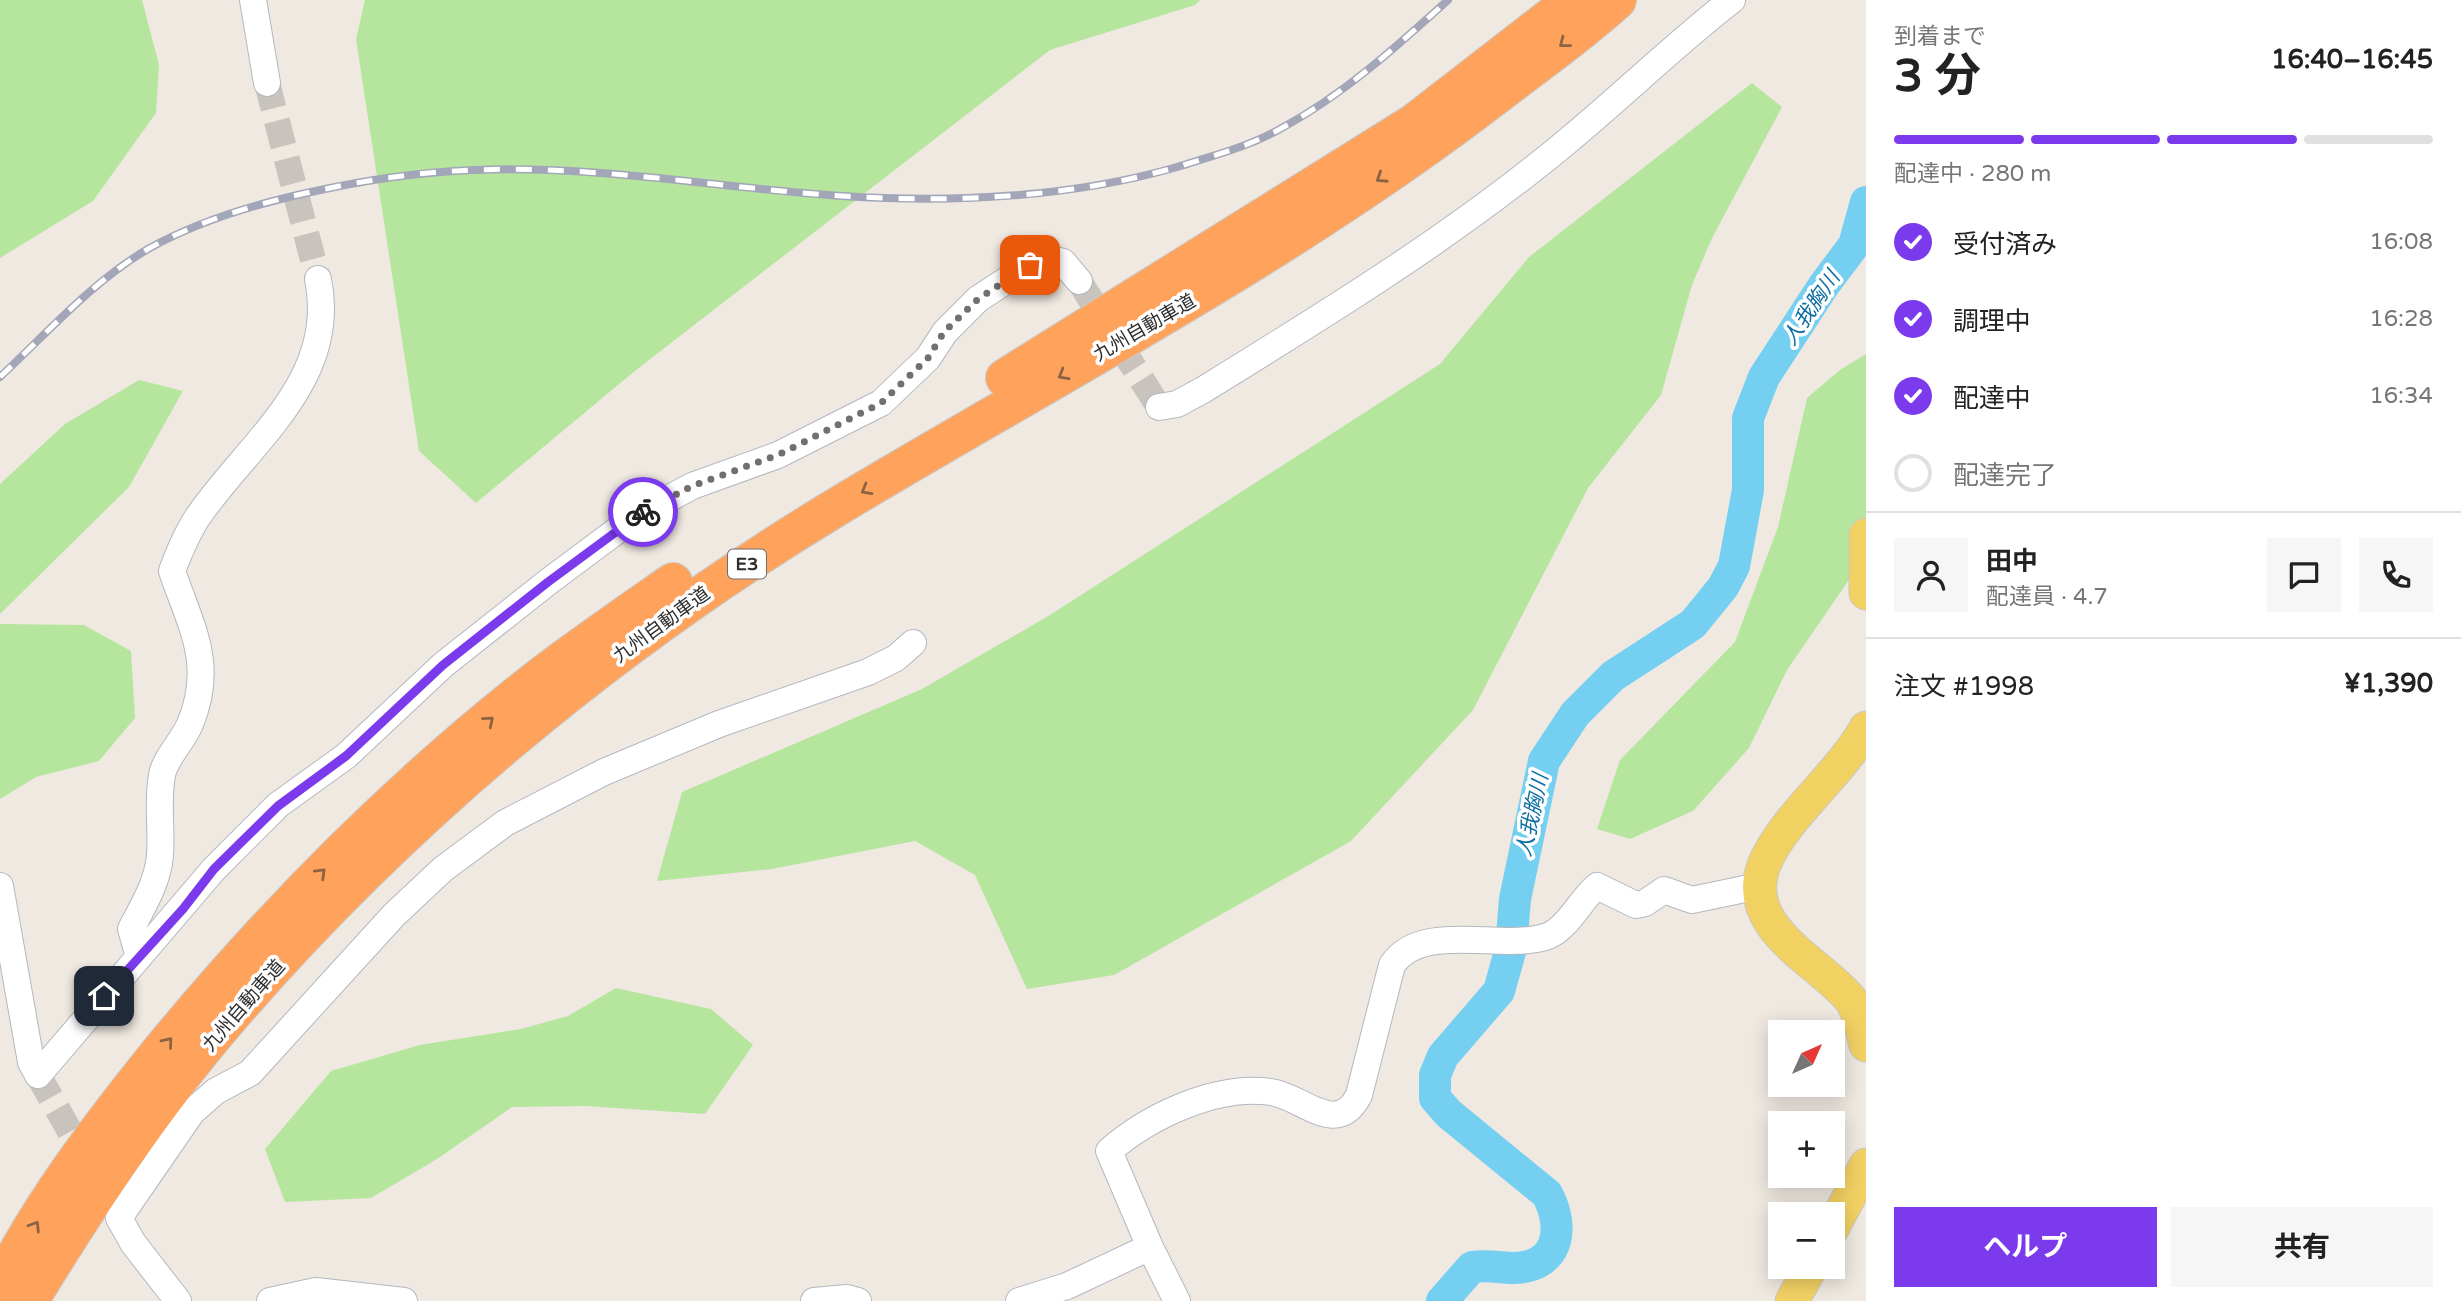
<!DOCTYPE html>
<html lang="ja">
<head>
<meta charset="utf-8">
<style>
	:root { --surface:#fff; --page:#f6f6f6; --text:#222; --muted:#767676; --line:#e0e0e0; --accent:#7c3aed }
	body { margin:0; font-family:"Varela Round","Noto Sans JP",sans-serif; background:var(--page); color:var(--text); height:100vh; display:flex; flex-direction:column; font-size:26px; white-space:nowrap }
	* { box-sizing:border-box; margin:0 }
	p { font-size:23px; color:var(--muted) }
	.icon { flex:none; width:38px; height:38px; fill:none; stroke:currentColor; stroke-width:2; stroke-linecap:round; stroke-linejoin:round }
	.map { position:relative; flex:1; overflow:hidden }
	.drawer { display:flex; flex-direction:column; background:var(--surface); width:595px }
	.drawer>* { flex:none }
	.needle { width:46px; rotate:45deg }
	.buttons { position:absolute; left:1768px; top:1020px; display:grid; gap:14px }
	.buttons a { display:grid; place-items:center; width:77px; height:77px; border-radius:0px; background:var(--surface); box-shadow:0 4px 18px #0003; font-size:35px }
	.pin { position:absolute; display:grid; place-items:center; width:60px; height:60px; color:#fff; margin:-30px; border-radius:14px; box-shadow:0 4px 10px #0006 }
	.courier { position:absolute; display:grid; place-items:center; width:70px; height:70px; margin:-35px; border:5px solid #7c3aed; border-radius:50%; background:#fff; color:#222; box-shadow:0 2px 9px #0007 }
	.summary em { font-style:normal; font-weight:700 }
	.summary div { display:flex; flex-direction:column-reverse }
	.summary { display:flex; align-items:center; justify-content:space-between; height:119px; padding:0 28px }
	h1 { font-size:46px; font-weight:700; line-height:52px }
	.bar { display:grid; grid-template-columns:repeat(4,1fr); gap:10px 7px; align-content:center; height:84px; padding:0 28px }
	.bar i { height:9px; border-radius:5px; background:var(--line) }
	.bar .on { background:var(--accent) }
	.bar p { grid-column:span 4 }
	.line { display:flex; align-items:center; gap:18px; padding:0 28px; border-top:2px solid var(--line) }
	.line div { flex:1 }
	.round { display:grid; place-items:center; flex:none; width:74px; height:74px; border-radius:0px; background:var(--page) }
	ol { padding:0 28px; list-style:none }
	li { display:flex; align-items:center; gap:21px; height:77px }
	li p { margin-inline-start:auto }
	li .icon { padding:7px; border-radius:50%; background:var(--accent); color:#fff; stroke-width:4 }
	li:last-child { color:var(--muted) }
	li i { width:38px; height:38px; border:4px solid var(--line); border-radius:50% }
	.button { display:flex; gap:14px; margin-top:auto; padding:14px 28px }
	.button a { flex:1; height:80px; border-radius:0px; background:var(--accent); color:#fff; font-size:28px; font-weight:700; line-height:80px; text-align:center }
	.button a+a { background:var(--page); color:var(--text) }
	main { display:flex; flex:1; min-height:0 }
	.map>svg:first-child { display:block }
	.green { fill:#b6e59e }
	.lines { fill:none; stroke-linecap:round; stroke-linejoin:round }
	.river { stroke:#75cff0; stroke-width:32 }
	.minor-tunnel { stroke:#c8c4bd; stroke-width:26; stroke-dasharray:26 13; stroke-linecap:butt }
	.minor-casing { stroke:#b4b7c1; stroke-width:28 }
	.major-casing { stroke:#c9c9c9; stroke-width:35 }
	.highway-casing { stroke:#c9c9c9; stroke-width:40 }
	.minor { stroke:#fff; stroke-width:26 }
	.major { stroke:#f2d163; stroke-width:33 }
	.highway { stroke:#ffa35c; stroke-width:38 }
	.rail-casing { stroke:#a3a6b8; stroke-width:8 }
	.rail { stroke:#fff; stroke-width:5; stroke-dasharray:16; stroke-linecap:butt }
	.oneway { stroke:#8c6343 }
	.done { stroke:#726f6d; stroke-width:7; stroke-dasharray:0 12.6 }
	.route { stroke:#7c3aed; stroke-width:9 }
	.labels { text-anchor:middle; stroke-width:7; stroke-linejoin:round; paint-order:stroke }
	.shield { fill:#fff; stroke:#6d6d6d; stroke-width:2 }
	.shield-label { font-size:18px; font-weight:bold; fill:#2e2e2e }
	.street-label { font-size:19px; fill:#2e2e2e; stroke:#fff }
	.water-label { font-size:21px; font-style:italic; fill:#0d6fa3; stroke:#fff }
</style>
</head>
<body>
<main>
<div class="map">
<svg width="1866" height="1301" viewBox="0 0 1866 1301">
	<rect width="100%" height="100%" fill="#efe9e1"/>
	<path class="green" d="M0,0h142l17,65 -3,48 -63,88 -93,57z
		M365,0h835l-5,5 -145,45 -414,320 -160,133 -57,-52 -63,-412z
		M1752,83l30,24 -70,131 -20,47 -31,110 -73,93 -115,222 -122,131 -237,134 -87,14 -52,-114 -60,-34 -143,28 -115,12 25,-89 240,-103 128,-74 390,-251 89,-107z
		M1866,354v201l-79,115 -38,78 -56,63 -63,28 -33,-10 23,-69 115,-118 43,-115 29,-129 33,-28z
		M139,380l44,11 -54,96 -129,127v-130l65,-60z
		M0,624l84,1 47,26 4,67 -36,43 -63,16 -36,22z
		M616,988l95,21 42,36 -48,69 -119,-8 -74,1 -75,52 -66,39 -86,4 -20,-53 66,-78 89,-26 101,-16 47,-13z"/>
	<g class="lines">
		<path class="river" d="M1442,1301l30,-34c14,-2 25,0 39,1 47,1 55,-39 36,-74l-99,-81 -13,-15v-23l8,-19 56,-65 12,-43 4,-49 29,-138 31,-47 38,-38 80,-52 30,-37 11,-21 14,-76v-72l16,-41 60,-92 30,-40 12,-43"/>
		<path class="minor-tunnel" d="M267,83l51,196
			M1079,281l80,126
			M38,1075l51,90"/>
		<g class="minor-casing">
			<path id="minor" d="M253,0l14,83
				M1159,407l18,-3 26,-14c115,-71 229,-141 335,-225 67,-52 127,-113 194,-165
				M0,886l31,176 7,13 176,-206 64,-64 68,-49 97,-91 105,-83 87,-65 57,-31 86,-31 103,-52 47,-45 17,-26 33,-33 52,-34 20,-6 13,3 16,19
				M139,957l-8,-28c12,-23 27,-47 29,-74 2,-26 -3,-54 2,-80 3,-17 21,-34 28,-51 25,-60 1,-97 -18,-153 7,-18 14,-36 25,-53 51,-75 142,-137 121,-239
				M1150,1247l-41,-96c40,-35 108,-67 162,-59 31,4 66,47 88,3l33,-130c30,-45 111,-13 156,-29 20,-8 33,-37 49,-50l39,19 9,-2 19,-13 28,10 67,-14
				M178,1301l-45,-58 -14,-25 73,-106 24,-21 34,-18 144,-158 49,-46 62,-46 99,-51 115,-48 149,-52 28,-14 17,-15
				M270,1301l46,-10 88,10
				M814,1301l33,-3 11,3
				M1019,1301l48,-15 83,-39 27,54"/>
		</g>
		<g class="major-casing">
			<path id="major" d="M1866,535v58
				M1866,728c-26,47 -83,90 -102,137 -24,63 55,96 87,135 8,11 11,32 15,45
				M1832,1229l34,-64
				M1792,1301l19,-34"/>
		</g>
		<g class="highway-casing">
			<path id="highway" d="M1005,378l409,-255 159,-123
				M0,1285c42,-83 101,-160 159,-232 114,-139 242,-268 385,-379 42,-32 86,-62 129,-92
				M29,1301c60,-98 123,-194 198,-281 174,-202 384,-377 613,-515 220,-132 450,-251 654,-408 41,-32 85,-62 123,-97"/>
		</g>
		<use href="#minor" class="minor"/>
		<use href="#major" class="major"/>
		<use href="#highway" class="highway"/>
		<g class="rail-casing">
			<path id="rail" d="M0,377c46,-43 93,-96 148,-128 50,-28 107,-45 163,-57 54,-12 108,-20 163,-22 123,-5 246,18 368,26 112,7 227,2 335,-29 35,-11 71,-20 103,-38 63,-34 115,-81 168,-129"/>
		</g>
		<use href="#rail" class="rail"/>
	</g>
	<defs><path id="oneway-chevron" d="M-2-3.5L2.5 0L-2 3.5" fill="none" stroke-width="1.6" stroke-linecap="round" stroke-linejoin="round" transform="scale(1.75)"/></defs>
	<g class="oneway">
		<use href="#oneway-chevron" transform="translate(1564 43) rotate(142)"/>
		<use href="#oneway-chevron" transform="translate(1381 178) rotate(147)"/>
		<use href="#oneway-chevron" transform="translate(1063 375) rotate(150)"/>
		<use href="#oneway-chevron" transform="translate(866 490) rotate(150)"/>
		<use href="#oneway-chevron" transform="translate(489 721) rotate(-40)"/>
		<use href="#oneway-chevron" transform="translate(321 873) rotate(-44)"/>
		<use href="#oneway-chevron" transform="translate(168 1042) rotate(-51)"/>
		<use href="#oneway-chevron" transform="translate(35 1226) rotate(-58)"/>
	</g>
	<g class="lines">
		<path class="done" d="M643,512l49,-26 86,-31 103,-52 47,-45 16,-26 34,-33 52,-34"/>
		<path class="route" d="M104,996l79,-87 31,-40 64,-63 68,-50 97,-91 105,-83 95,-70"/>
	</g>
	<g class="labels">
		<rect class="shield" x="728" y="549.5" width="38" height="29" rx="5"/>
		<g class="shield-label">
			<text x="747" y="570">E3</text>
		</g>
		<g class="street-label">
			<text transform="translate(1144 327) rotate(-30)" y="7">九州自動車道</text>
			<text transform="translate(661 624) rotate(-36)" y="7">九州自動車道</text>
			<text transform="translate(243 1005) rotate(-49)" y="7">九州自動車道</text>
		</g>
		<g class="water-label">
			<text transform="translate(1811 308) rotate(-56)" y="7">人我胸川</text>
			<text transform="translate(1532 815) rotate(-78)" y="7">人我胸川</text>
		</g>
	</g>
</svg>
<div class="buttons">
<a><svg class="needle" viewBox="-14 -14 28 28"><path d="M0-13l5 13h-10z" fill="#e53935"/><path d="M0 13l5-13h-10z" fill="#767676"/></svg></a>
<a>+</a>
<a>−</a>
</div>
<div class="pin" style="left:1030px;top:265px;background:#ea580c"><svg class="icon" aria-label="bag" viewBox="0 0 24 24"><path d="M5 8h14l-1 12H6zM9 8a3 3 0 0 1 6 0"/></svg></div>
<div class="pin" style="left:104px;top:996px;background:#1f2937"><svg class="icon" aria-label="home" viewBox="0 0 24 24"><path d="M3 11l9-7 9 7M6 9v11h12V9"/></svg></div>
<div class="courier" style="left:643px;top:512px"><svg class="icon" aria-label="bike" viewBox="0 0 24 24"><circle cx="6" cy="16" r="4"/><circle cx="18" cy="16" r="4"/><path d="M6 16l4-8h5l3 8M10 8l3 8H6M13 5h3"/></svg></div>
</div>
<section class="drawer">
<div class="summary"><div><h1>3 分</h1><p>到着まで</p></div><em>16:40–16:45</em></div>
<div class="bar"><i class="on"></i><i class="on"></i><i class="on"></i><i></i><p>配達中 · 280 m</p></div>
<ol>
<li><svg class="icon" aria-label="check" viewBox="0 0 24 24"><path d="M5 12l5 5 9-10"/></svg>受付済み<p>16:08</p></li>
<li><svg class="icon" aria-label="check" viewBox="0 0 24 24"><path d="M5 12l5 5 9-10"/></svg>調理中<p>16:28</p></li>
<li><svg class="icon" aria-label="check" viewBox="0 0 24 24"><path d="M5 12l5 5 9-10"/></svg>配達中<p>16:34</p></li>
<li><i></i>配達完了</li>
</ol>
<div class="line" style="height:126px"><a class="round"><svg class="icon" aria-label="person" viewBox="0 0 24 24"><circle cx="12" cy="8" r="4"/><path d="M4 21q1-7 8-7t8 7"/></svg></a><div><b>田中</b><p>配達員 · 4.7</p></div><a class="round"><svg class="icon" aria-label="chat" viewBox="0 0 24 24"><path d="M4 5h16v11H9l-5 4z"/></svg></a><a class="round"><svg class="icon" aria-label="phone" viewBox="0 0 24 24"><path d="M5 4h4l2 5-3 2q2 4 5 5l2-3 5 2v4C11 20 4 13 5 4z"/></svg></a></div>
<div class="line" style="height:91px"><div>注文 #1998</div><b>¥1,390</b></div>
<div class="button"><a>ヘルプ</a><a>共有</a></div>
</section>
</main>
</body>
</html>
